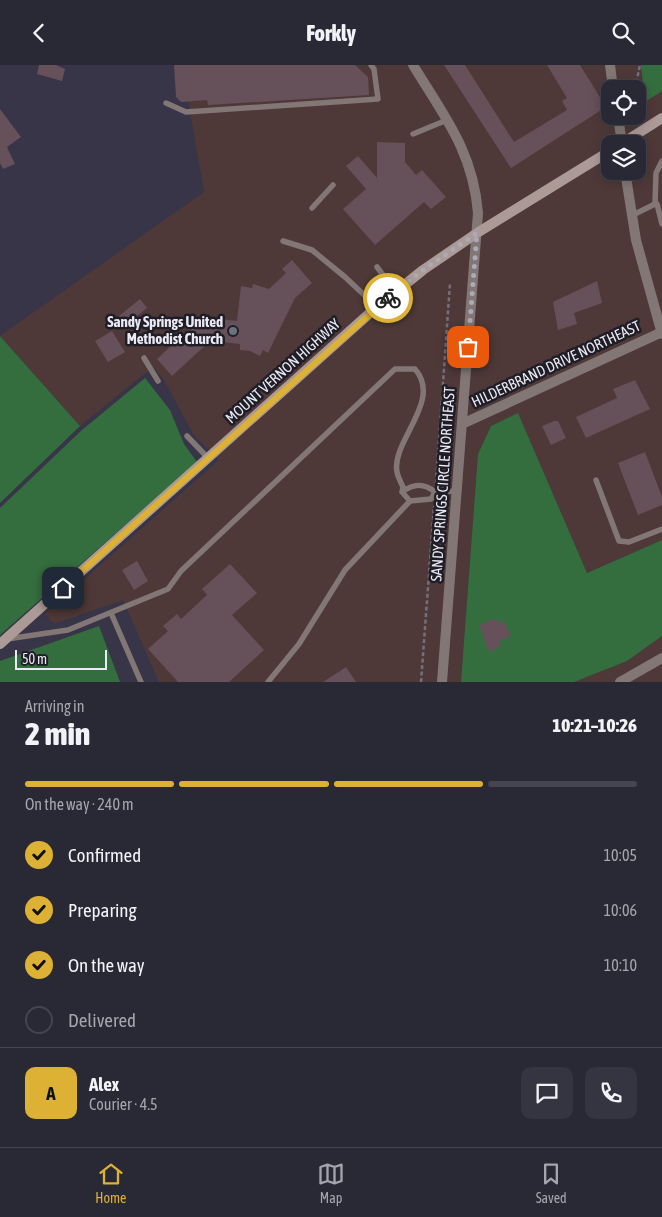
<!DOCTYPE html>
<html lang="en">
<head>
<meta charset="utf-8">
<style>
	:root { --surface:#292835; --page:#353441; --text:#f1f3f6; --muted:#a5a6ad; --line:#454450; --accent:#ddb133 }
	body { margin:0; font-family:"Asap Condensed",sans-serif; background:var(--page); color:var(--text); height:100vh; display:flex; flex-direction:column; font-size:19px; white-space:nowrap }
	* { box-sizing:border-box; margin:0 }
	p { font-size:16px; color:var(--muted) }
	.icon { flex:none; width:28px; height:28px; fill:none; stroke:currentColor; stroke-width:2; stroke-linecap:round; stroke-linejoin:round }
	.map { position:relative; height:617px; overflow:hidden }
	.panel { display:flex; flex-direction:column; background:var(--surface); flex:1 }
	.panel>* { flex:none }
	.tools { position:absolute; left:601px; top:15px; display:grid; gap:10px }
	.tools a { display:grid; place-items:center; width:45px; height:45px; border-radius:10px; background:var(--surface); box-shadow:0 2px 12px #0003,0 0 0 1px var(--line); font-size:25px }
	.scale { position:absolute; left:15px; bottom:12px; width:92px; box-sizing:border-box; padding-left:5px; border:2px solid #eae9f5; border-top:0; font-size:14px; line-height:18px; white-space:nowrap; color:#eae9f5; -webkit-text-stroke:4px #1f1e26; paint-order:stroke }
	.pin { position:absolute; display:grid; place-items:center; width:42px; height:42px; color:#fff; margin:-21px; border-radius:10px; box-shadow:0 2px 8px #0006 }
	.courier { position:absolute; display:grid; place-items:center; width:50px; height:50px; margin:-25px; border:4px solid #ddb133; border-radius:50%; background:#fff; color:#222; box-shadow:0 1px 6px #0007 }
	.head em { font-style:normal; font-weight:800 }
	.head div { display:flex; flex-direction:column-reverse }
	.head { display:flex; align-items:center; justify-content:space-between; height:85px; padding:0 25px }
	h1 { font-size:32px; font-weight:800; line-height:38px }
	.bar { display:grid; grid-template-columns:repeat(4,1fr); gap:8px 5px; align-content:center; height:60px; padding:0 25px }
	.bar i { height:6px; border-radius:4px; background:var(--line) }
	.bar .selected { background:var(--accent) }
	.bar p { grid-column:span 4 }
	.line { display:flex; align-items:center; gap:12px; padding:0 25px; border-top:1px solid var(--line) }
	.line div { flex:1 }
	.round { display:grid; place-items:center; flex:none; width:52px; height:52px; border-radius:10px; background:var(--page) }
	ol { padding:0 25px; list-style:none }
	li { display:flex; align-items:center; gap:15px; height:55px }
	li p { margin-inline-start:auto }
	li .icon { padding:5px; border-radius:50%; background:var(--accent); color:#111; stroke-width:4 }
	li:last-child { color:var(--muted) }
	li i { width:28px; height:28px; border:2px solid var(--line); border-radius:50% }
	header { display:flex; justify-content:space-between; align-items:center; height:65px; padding:0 25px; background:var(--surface); font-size:22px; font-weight:800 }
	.menu { display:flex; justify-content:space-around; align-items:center; height:70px; border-top:1px solid var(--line); background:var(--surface); font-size:14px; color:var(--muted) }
	.menu a { display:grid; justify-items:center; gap:2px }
	.menu .selected { color:var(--accent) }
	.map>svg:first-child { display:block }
	.commercial { fill:#4e3938; fill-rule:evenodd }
	.green { fill:#356e3e }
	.building { fill:#665059 }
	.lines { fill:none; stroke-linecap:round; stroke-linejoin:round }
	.path { stroke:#727080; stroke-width:2.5; stroke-dasharray:4 2.5; stroke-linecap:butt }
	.lane { stroke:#827775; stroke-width:5.5 }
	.street { stroke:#827775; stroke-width:10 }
	.secondary { stroke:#ac9a97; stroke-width:10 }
	.done { stroke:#abaab8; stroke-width:5; stroke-dasharray:0 9 }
	.route { stroke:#ddb133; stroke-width:6 }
	.worship-dot { fill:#6b7280; stroke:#1f1e26; stroke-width:2 }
	.labels { text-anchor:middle; stroke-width:5; stroke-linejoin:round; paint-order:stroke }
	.poi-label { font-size:15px; font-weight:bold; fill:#eae9f5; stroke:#1f1e26; text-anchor:end }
	.street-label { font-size:15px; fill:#eae9f5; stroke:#1f1e26 }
</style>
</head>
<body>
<header><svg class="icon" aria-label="back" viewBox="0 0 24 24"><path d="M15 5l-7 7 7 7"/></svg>Forkly<svg class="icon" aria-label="search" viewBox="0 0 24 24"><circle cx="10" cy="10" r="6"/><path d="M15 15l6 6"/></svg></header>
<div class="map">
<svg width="662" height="617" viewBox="0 0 662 617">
	<rect width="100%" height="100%" fill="#373547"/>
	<path class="commercial" d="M182,0h480v475l-75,33 -69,-160 -27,13 -13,28 -17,228h-302l-36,-82 -69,24 -9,-10 174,-154 -26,-26 -29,-54 -11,-13 -73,59 -80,-90 204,-144zM610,24h28v27h-28zM610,79h28v27h-28z
		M662,571v46h-88l53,-21z"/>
	<path class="green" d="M641,0h21v26l-17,11z
		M0,271l80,90 -80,77z
		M145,313l25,32 14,34 13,18 -197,173v-127l82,-78z
		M518,348l69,160 75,-33v96l-35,25 -53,21h-113l17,-228 13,-28z
		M99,561l21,56h-120v-21z"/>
	<path class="building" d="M39,0h17l9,4 -3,12 -25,-7z
		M174,0h181l13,12 1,18 -161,10 -1,-5 -26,2 -5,-5z
		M444,0h21l49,77 53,-32 -5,-9 5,-3 -20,-33h33l26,42 -95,61z
		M0,44l21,28 -14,10 8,17 -12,5 -3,-6z
		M377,77l28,1v19l11,13 6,-5 24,27 -15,12 -7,-7 -49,43 -32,-36 23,-20 -20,-23 12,-10 19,22z
		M292,195l20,23 -17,15 -27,55 -5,-3 -3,6 -10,-5 -10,-1v-6l-30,-3 -38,35 -15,-17 45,-42 35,4 4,-35 11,2 1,-4 16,5 17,-16 -4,-4z
		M597,216l5,22 -28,10 3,11 -19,6 -5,-28z
		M140,234l7,9 -21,17 -7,-9z
		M112,266l13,21 -17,10 -13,-21z
		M635,315l15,29 -64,29 -10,-21 41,-19 -4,-9z
		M554,356h4l8,17 -15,7 -9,-19z
		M645,387l17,45v8l-24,10 -20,-52z
		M137,496l11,20 -14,9 -12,-20z
		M230,499l27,29 -25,22 32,35 -35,32h-51l-30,-33 20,-18 -5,-5 14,-12 4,5 26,-24 -5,-6z
		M496,553l2,5 6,-2 7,15 -12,5 2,5 -12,6 -10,-27z
		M346,602l10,15h-33z"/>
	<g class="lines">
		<path class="path" d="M635,24l5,-24
			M436,418l14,-200
			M421,617l13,-176"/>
		<path class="lane" d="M166,38l20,9 192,-13 -4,-30 -3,-4
			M413,69l34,-14
			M657,139l5,20
			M312,143l21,-23
			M631,151l24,-12 1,-31 6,-12
			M283,176l29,9 33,27 32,30
			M377,202l19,25
			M144,293l14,23
			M187,371l21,22
			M596,415l23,61 10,1 33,-13
			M402,427c12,-9 22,-9 33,0l22,-1
			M111,548l30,69
			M7,574l61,-9 100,-41 13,-18 214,-202h20c28,32 -24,72 -18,103 1,5 4,11 6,15l-1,5 8,9 21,-2 4,-7
			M268,617l31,-38 46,-74 65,-69"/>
		<path class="street" d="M413,0c31,51 60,86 65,148l-36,469
			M610,0l3,24
			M618,51l4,28
			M625,106l11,69 26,94
			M462,359l200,-92
			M620,617l42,-24"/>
		<path class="secondary" d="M621,79l41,-26
			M0,579l371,-332 52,-42 54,-37 133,-82"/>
	</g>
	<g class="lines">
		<path class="done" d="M388,233l35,-28 54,-37 -9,114"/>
		<path class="route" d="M63,523l325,-290"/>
	</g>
	<circle class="worship-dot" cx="233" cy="266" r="5"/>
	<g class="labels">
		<g class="poi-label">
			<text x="223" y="262">Sandy Springs United<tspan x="223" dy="17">Methodist Church</tspan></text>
		</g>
		<g class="street-label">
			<text transform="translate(556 299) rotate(-25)" y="5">HILDERBRAND DRIVE NORTHEAST</text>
			<text transform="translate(283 306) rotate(-42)" y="5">MOUNT VERNON HIGHWAY</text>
			<text transform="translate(443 419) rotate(-86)" y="5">SANDY SPRINGS CIRCLE NORTHEAST</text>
		</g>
	</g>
</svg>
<div class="tools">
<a><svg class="icon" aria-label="locate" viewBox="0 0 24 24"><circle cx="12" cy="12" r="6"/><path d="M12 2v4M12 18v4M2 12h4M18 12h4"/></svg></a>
<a><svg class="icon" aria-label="layers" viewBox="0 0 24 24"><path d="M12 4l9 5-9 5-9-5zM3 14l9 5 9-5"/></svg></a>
</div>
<div class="scale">50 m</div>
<div class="pin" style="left:468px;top:282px;background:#ea580c"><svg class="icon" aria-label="bag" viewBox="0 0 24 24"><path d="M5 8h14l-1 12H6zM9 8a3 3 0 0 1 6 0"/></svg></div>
<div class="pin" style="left:63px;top:523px;background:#1f2937"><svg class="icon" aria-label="home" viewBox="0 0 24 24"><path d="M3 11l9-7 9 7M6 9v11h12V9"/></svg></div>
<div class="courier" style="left:388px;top:233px"><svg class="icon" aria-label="bike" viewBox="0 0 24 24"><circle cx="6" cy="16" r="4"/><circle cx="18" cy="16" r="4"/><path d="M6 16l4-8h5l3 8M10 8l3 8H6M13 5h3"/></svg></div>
</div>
<section class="panel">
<div class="head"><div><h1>2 min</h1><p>Arriving in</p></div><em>10:21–10:26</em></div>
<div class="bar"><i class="selected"></i><i class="selected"></i><i class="selected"></i><i></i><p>On the way · 240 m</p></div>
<ol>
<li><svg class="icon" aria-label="check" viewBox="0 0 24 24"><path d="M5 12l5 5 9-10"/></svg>Confirmed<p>10:05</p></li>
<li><svg class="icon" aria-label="check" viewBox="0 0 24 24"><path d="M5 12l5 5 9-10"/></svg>Preparing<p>10:06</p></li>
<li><svg class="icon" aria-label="check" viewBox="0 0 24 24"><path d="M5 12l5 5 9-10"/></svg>On the way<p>10:10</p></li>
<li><i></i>Delivered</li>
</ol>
<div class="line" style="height:90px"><b class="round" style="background:var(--accent);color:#111">A</b><div><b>Alex</b><p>Courier · 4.5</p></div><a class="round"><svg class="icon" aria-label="chat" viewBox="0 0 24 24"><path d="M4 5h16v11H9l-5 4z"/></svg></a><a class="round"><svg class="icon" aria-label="phone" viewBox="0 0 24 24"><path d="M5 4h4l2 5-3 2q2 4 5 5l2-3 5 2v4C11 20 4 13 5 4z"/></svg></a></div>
</section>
<nav class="menu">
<a class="selected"><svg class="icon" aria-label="home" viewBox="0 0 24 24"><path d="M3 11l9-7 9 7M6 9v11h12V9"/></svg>Home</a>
<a><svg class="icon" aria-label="map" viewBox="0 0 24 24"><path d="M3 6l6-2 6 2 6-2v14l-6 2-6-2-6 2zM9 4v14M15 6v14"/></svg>Map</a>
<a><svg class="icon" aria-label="saved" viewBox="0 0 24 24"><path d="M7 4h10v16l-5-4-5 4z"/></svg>Saved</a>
</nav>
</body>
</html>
